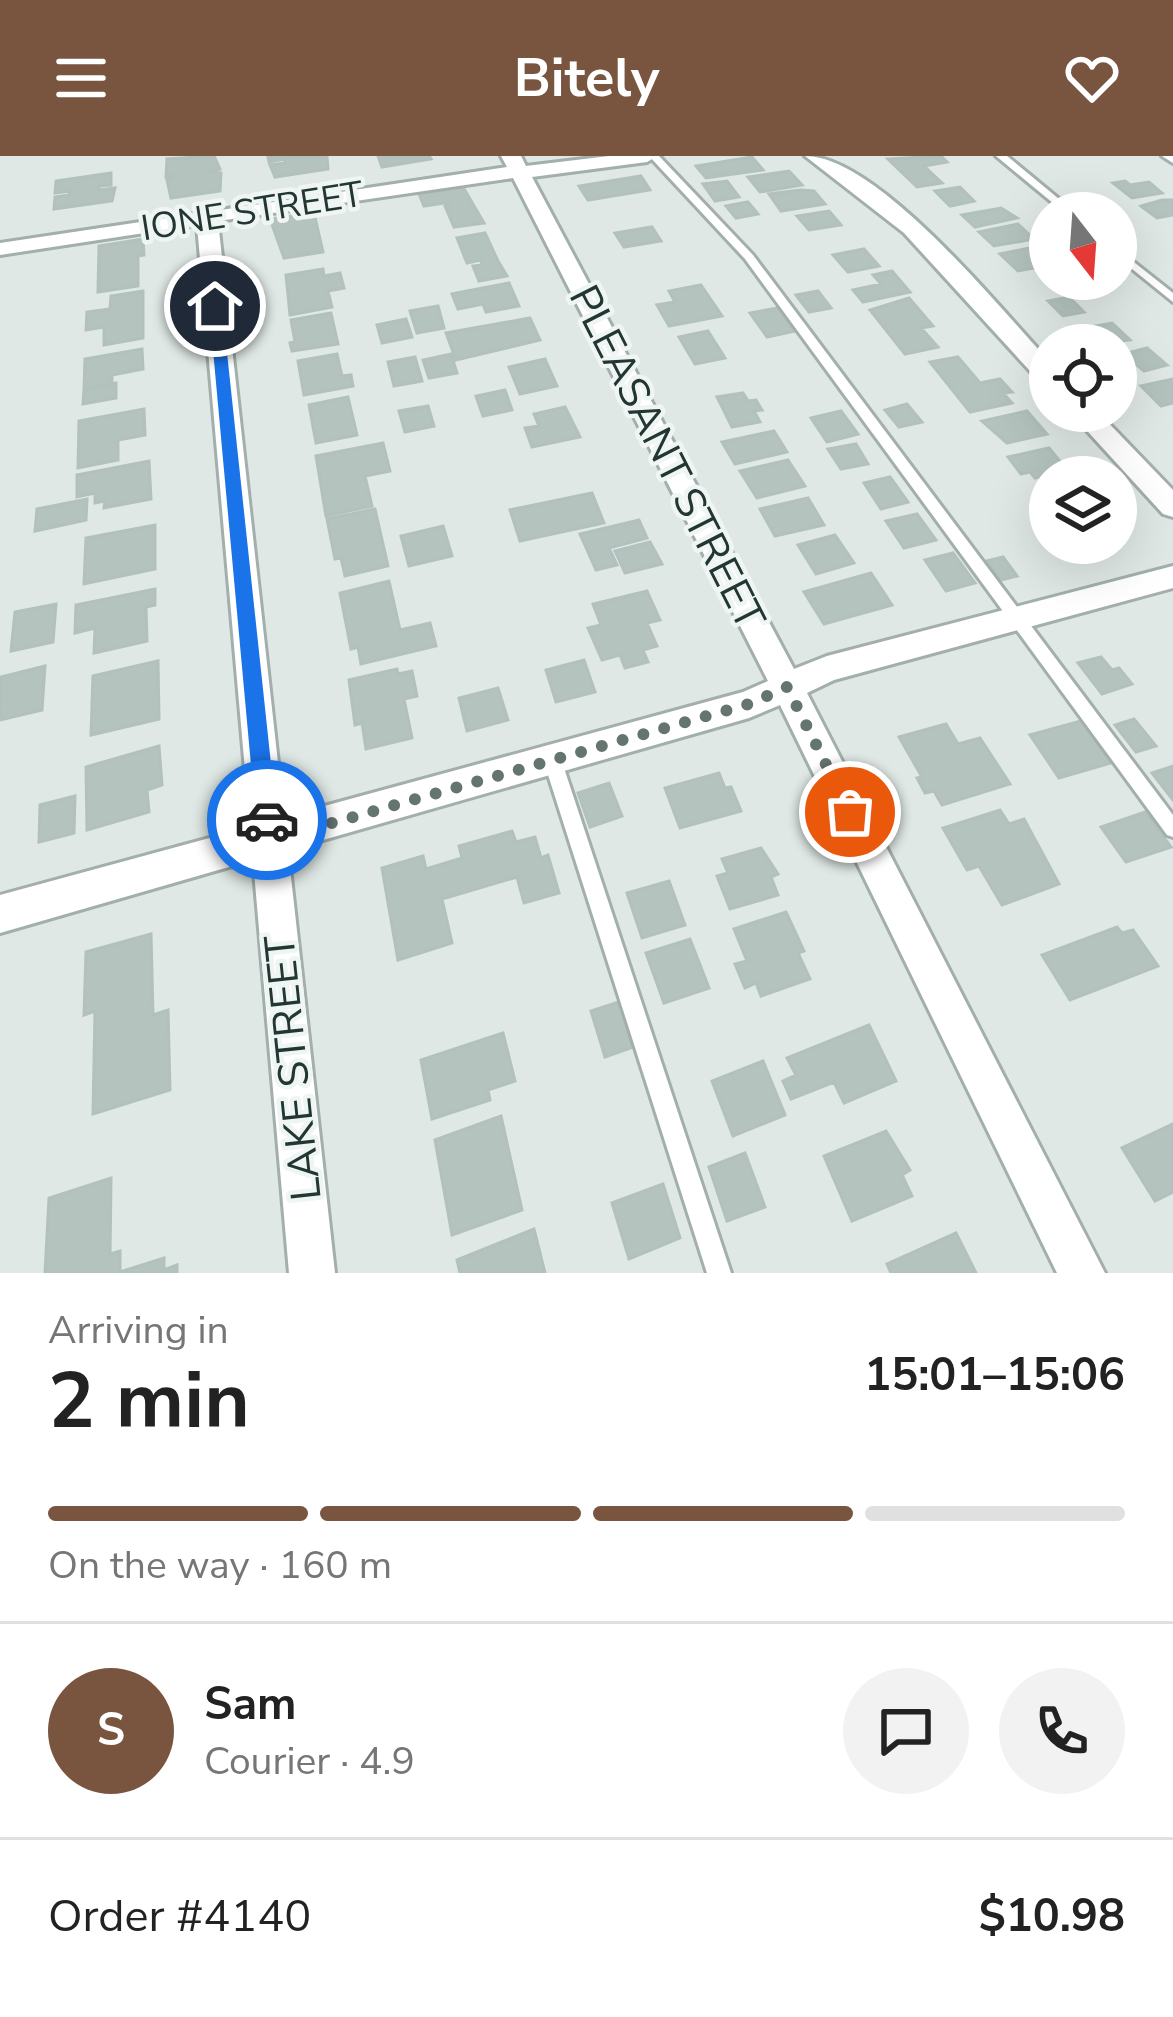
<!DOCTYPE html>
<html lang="en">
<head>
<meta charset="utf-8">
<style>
	:root { --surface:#fff; --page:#f2f2f2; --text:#222; --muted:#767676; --line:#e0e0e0; --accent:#79543f }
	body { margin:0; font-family:"Nunito Sans",sans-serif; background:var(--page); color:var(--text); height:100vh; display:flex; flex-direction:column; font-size:45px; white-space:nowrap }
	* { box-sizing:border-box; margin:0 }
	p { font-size:39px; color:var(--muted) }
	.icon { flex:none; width:66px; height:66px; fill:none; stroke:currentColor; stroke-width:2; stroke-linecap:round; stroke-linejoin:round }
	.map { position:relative; height:1117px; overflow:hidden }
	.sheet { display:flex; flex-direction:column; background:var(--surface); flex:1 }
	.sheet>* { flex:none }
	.needle { width:78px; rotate:163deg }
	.fabs { position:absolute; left:1029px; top:36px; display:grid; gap:24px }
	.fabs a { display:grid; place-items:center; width:108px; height:108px; border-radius:50%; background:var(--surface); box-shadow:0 12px 48px #0002; font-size:60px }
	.pin { position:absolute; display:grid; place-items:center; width:102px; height:102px; color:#fff; margin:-51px; border:6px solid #fff; border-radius:50%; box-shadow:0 3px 12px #0007 }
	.courier { position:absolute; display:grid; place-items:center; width:120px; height:120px; margin:-60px; border:9px solid #1a73e8; border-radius:50%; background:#fff; color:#222; box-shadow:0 3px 15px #0007 }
	.head em { font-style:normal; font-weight:700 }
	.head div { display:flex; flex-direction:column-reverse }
	.head { display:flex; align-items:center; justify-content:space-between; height:204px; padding:0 48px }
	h1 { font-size:78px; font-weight:700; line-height:90px }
	.bar { display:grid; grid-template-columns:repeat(4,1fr); gap:18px 12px; align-content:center; height:144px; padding:0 48px }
	.bar i { height:15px; border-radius:9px; background:var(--line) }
	.bar .on { background:var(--accent) }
	.bar p { grid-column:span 4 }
	.line { display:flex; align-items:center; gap:30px; padding:0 48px; border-top:3px solid var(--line) }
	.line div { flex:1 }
	.round { display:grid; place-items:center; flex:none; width:126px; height:126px; border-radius:63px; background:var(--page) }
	header { display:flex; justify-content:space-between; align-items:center; height:156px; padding:0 48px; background:var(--accent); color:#fff; font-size:54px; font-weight:700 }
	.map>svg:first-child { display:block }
	.building { fill:#b4c3be; stroke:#b2c1bd; stroke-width:3 }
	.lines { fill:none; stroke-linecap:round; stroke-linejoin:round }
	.lane-casing { stroke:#a3afac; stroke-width:6 }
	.street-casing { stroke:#a3afac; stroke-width:6 }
	.secondary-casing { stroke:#9fb3ae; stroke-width:6 }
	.lane { fill:#fff; fill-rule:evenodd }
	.street { fill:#fff; fill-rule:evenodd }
	.secondary { fill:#fff; fill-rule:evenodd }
	.route { fill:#1a73e8 }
	.done { stroke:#647471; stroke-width:12; stroke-dasharray:0 21.6 }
	.labels { text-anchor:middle; stroke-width:9; stroke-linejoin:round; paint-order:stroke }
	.far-street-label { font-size:36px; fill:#223633; stroke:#eff5f3 }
	.street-label { font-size:42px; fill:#223633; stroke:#eff5f3 }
</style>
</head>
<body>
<header><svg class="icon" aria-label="menu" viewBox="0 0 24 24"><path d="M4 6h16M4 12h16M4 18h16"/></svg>Bitely<svg class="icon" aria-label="heart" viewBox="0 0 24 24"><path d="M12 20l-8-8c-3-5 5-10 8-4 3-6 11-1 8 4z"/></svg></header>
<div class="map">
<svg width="1173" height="1117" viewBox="0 0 1173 1117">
	<rect width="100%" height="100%" fill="#dfe8e5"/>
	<path class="building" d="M214,0l6,13 -12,2 13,2 -1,18 -49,7 -4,-18 12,-5 -13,2 1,-18z
		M313,0l14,1 1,12 -53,8 -5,-12 15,-2v-4l-16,3 -1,-5z
		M378,0h51l2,3 -49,8z
		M941,0l6,6 -23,4 18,17 -25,4 -29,-28z
		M752,1l11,13 -57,8 -10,-12z
		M789,15l13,14 -42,7 -12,-15z
		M111,17v12l-12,1v4l16,-2 -3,13 -58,8 1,-12 14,-2 1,-4 -15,2 1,-12z
		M641,20l9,14 -62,10 -9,-14z
		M727,25l12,16 -24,4 -12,-17z
		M1125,25l5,4 19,-3 13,11 -30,5 -19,-15z
		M463,31l21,36 -30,4 -9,-21 6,-4 -27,4 -5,-12z
		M960,31l14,14 -24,5 -15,-15z
		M800,34l14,1 11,13 -44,7 -12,-17z
		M1162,44h11v15l-16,3 -16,-12z
		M748,46l10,12 -22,4 -10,-12z
		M1001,52l16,10 -42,9 -13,-12z
		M829,55l12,14 -32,5 -12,-14z
		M314,57l9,39 -39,6 -14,-39z
		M1018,68l16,15 -40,7 -15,-14z
		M652,71l9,14 -37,6 -9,-14z
		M485,77l13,28 9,15 -28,5 -6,-15 9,-1 -1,-5 -14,3 -10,-25z
		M143,83l1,16 -6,1v30l-40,6 1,-46z
		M1040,90l10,10v9l-32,6 -18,-17z
		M864,93l15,17 -31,6 -15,-17z
		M323,113l1,7 16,-3 4,15 -16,3 4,16 -42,8 -4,-40z
		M892,115l18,21 -47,10 -10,-12 28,-6 -8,-9z
		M509,127l10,23 -33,6 -3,-8 -25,5 -6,-15z
		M701,129l21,31 -53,10 -12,-21 18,-3 -6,-11z
		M143,135v47l-39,7v-18l-18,3 1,-18 23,-3 1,-13z
		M818,135l13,17 -22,4 -13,-17z
		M1069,141l15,15 -21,4 -15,-15z
		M909,142l24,28 -12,2 17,19 -33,7 -35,-44z
		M438,150l6,22 -27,5 -7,-22z
		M778,152l17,23 -28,6 -17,-24z
		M331,157l7,31 -46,7 -2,-8 5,-1 -4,-22z
		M530,162l10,22 -84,20 -10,-27z
		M406,163l6,18 -30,6 -5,-18z
		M1112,167l18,17 -41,5 -15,-15z
		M708,175l17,27 -30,6 -16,-27z
		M1147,192l20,17 -23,6 -20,-17z
		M142,193l1,20 -31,6v9l-28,5 1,-30z
		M337,198l5,22 9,-1 2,11 -49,9 -6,-34z
		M451,198l6,19 -28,5 -6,-18z
		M415,201l7,24 -28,5 -6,-24z
		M958,201l22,26 20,-4 12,13 -9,1 9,10 -42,9 -40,-50z
		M545,203l12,27 -37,8 -11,-27z
		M1173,223v24l-12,3 -20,-20z
		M116,227v15l-33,6 1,-15z
		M505,234l7,20 -29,6 -7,-20z
		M743,237l5,8 8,-1 6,10 -8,1 6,11 -28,5 -15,-30z
		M348,241l9,38 -41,8 -7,-38z
		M907,248l15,18 -23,5 -14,-17z
		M428,250l6,20 -29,6 -6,-21z
		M565,251l15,30 -48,10 -7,-19 14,-2 -5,-12z
		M144,253l1,26 -27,5v20l-40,8 1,-47z
		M841,255l17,23 -31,8 -16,-24z
		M1027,255l20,23 -40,9 -25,-22z
		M774,275l13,21 -52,12 -13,-22z
		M383,287l7,28 -25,5 7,30 -46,10 -10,-60z
		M856,288l12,20 -27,5 -13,-20z
		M1049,292l19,23 -33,7 -5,-6 -9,2 -13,-17z
		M788,304l17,26 -48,12 -17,-27z
		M149,305l2,38 -47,9 1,-7 -10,2v-10l-18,4v-22z
		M890,321l18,25 -27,7 -17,-26z
		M592,337l12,30 -84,18 -10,-31z
		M808,342l16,27 -49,11 -15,-27z
		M87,343l-1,21 -51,11 2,-22z
		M375,353l13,57 -43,10 -4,-18 -6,1 -8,-40z
		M917,358l19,26 -32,8 -18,-27z
		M639,364l8,18 -38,10 8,17 -21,5 -16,-36z
		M155,369v44l-71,15 2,-46z
		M443,370l9,30 -43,10 -8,-30z
		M835,379l19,28 -38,11 -18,-29z
		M650,386l12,22 -37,9 -10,-22z
		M953,397l22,30 -29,8 -21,-31z
		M1003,401l14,19 -16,4 -14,-19z
		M871,417l21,32 -68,19 -20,-32z
		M389,425l11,49 30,-7 6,23 -75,18 -3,-17 -7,2 -11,-56z
		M155,433v16l-9,2 1,34 -53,12 1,-25 -20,5 1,-28z
		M647,435l13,29 -13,3 10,23 -14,4 5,12 -23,6 -5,-13 -18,5 -14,-32 13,-3 -8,-21z
		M56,448l-3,38 -42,9 4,-39z
		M1101,501l11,13 7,-2 13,16 -30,10 -24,-31z
		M584,504l11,32 -39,10 -10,-32z
		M158,505l1,58 -68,16 2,-59z
		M45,510l-3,44 -42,10 1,-43z
		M397,513l1,5 14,-3 5,25 -13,3 8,39 -46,11 -4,-26 -7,2 -6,-45z
		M498,532l10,32 -41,11 -8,-33z
		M1134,563l22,27 -20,6 -21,-27z
		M1081,565l30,42 -52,15 -29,-43z
		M946,568l12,20 22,-6 30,46 -68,21 -8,-14 -9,2 -8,-15 5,-1 -23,-40z
		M159,590l3,39 -15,5 2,22 -62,18 -1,-63z
		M1173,610v34l-21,-27z
		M719,617l6,15 6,-1 10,24 -61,17 -15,-40z
		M609,627l13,33 -32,11 -12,-34z
		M75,640l-1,37 -35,9 1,-37z
		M1000,654l9,14 15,-5 35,65 -57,21 -23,-39 -12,4 -24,-42z
		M1145,656l26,35 -45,15 -25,-35z
		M512,675l4,11 19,-5 6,21 7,-3 11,38 -35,10 -7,-26 -75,22 10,44 -54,17 -16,-92 41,-12 3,13 36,-11 -3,-12z
		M761,692l17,26 -7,3 7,18 -48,14 -13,-33 11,-3 -6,-14z
		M669,725l16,44 -43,13 -15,-45z
		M786,756l18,39 -6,2 12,26 -49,17 -5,-13 -11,5 -10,-24 12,-3 -13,-32z
		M1117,771l5,6 11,-3 25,36 -88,34 -28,-45z
		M151,778l2,81 15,-5 2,80 -77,24 2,-103 -11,4 2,-63z
		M690,783l19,49 -45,15 -18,-50z
		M619,846l14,45 -28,10 -14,-46z
		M869,869l27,56 -52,22 -10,-21 -43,17 -8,-18 13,-6 -9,-17z
		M503,877l12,48 -27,9 2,10 -58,19 -11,-59z
		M763,905l22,54 -52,21 -21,-55z
		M501,960l21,94 -70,25 -17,-95z
		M1173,968v68l-18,9 -33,-53z
		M886,975l24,39 -8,5 10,21 -60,25 -28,-65z
		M745,997l20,54 -38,14 -18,-54z
		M111,1022l-1,76 10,-3v21l44,-14v12l13,-5v8h-132l4,-75z
		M663,1028l17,54 -51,21 -17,-56z
		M534,1073l11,44h-85l-3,-13z
		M956,1077l20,40h-85l-4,-9z"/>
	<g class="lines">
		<g class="lane-casing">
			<path id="lane" d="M649,0h10l94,99 420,560v22l-6,-2 -422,-576z
				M996,0h11l69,57h-11z
				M1116,92l57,45v9l-57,-46z
				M552,595l6,3 3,5 170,514h-24l-164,-514 3,-5z"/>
		</g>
		<g class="street-casing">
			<path id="street" d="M501,0h20l5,10 83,-10h48l-10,6 -115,15 262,492 33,-13 346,-90v22l-339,92 -27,13 298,580h-48l-277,-568 -31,13 -461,132 47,423h-46l-36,-413 -253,73v-38l250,-68 -53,-602 -197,30v-12l507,-76zM513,22l255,503 -25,11 -459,125 -66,-596z
				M805,0c73,0 195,153 245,206v23l-9,-2 -137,-150z
				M1069,255h28l76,79v27l-10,-3z"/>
		</g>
		<g class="secondary-casing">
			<path id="secondary" d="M1162,0h11v7z"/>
		</g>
		<use href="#lane" class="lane"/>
		<use href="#street" class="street"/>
		<use href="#secondary" class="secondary"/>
	</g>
	<path class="route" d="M215,146l7,4 55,514 -10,10 -11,-10 -47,-514z"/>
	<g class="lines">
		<path class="done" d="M267,664l2,21 480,-137 38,-17 63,125"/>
	</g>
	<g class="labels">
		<g class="far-street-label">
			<text transform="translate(252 54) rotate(-9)" y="13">IONE STREET</text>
		</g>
		<g class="street-label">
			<text transform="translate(668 301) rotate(63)" y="15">PLEASANT STREET</text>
			<text transform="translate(292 912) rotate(-96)" y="15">LAKE STREET</text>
		</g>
	</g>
</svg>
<div class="fabs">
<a><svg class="needle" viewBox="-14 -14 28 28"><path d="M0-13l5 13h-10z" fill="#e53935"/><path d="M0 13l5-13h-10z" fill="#767676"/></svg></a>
<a><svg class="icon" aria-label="locate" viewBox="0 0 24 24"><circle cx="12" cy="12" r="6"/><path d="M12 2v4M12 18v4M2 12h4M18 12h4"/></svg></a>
<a><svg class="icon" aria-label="layers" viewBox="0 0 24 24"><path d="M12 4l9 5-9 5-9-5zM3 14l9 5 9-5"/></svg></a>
</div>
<div class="pin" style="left:850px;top:656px;background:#ea580c"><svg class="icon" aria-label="bag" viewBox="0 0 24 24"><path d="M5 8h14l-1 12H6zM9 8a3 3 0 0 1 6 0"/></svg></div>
<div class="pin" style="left:215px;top:150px;background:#1f2937"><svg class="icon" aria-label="home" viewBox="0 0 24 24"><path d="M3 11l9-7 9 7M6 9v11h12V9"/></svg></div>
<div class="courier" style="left:267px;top:664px"><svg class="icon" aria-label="car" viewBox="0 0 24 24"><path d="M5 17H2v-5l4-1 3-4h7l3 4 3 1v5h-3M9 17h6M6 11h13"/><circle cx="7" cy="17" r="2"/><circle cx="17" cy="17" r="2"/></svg></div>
</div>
<section class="sheet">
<div class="head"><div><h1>2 min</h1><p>Arriving in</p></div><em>15:01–15:06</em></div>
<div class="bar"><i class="on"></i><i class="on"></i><i class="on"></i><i></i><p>On the way · 160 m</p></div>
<div class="line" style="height:216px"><b class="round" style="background:var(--accent);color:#fff">S</b><div><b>Sam</b><p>Courier · 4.9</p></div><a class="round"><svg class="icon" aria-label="chat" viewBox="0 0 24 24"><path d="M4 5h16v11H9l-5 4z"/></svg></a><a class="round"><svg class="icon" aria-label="phone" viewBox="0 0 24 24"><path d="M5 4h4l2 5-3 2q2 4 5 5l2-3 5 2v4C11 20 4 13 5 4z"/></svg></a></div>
<div class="line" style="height:156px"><div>Order #4140</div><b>$10.98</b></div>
</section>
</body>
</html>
